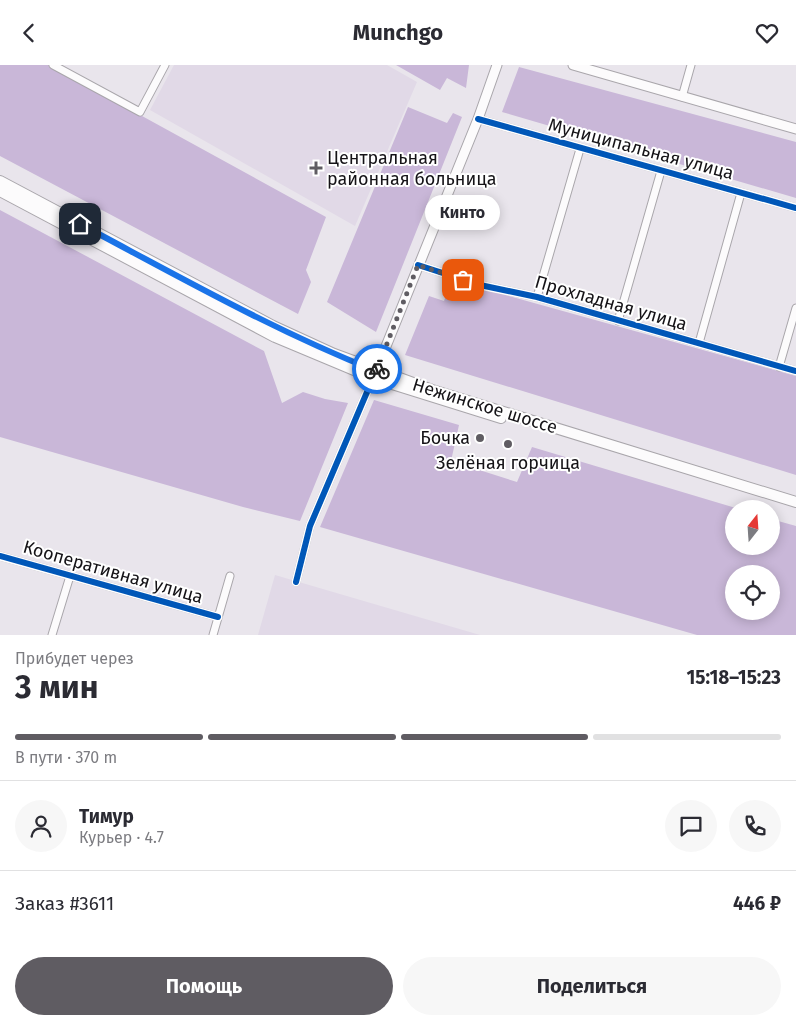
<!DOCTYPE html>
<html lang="ru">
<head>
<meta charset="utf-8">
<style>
	:root { --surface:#fff; --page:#f7f7f7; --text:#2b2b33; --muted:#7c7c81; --line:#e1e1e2; --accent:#5f5c62 }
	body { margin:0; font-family:"Fira Sans",sans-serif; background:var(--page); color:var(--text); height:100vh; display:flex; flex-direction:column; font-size:19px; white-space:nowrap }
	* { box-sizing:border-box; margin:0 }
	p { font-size:16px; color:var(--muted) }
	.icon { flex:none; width:28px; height:28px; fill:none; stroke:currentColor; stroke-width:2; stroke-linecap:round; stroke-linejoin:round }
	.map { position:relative; height:570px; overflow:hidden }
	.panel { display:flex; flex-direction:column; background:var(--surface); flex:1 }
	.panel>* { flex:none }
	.needle { width:32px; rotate:17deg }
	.controls { position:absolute; left:725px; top:435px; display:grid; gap:10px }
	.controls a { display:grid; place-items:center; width:55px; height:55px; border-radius:50%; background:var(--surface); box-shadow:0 2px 12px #0003; font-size:25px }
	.pin { position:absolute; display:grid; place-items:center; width:42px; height:42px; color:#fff; margin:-21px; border-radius:10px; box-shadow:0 2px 8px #0006 }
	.courier { position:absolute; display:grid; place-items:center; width:50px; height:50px; margin:-25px; border:4px solid #1a73e8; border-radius:50%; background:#fff; color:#222; box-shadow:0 1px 6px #0007 }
	.bubble { position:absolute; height:35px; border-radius:18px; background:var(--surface); box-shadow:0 2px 12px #0003; font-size:16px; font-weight:700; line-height:35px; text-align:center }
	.summary em { font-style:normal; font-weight:700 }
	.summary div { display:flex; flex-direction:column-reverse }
	.summary { display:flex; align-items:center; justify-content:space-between; height:85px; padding:0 15px }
	h1 { font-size:32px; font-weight:700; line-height:38px }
	.bar { display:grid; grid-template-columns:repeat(4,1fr); gap:8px 5px; align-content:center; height:60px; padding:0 15px }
	.bar i { height:6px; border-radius:4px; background:var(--line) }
	.bar .selected { background:var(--accent) }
	.bar p { grid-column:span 4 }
	.line { display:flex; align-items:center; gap:12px; padding:0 15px; border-top:1px solid var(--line) }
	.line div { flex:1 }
	.round { display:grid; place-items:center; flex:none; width:52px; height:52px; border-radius:26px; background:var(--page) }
	.cta { display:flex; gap:10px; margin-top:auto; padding:10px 15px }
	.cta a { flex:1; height:58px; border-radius:30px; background:var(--accent); color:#fff; font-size:20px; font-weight:700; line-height:58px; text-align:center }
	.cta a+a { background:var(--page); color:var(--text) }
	header { display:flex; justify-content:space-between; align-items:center; height:65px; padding:0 15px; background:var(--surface); font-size:22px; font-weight:700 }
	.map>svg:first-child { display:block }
	.built { fill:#e1d9e7 }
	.forest { fill:#c9b7d8; fill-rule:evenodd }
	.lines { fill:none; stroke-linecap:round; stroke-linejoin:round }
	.street-casing { stroke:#a9a6ab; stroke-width:9 }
	.secondary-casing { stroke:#a9a6ab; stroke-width:11 }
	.primary-casing { stroke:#a9a6ab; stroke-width:12 }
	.street { stroke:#fcfbfc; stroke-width:7 }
	.secondary { stroke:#fcfbfc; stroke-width:9 }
	.primary { stroke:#fcfbfc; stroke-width:10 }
	.cycleway-casing { stroke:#fff; stroke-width:9 }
	.cycleway { stroke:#0057b8; stroke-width:6 }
	.done { stroke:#5f5c62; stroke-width:5; stroke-dasharray:0 9 }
	.route { stroke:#1a73e8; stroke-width:6 }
	.poi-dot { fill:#5f5c62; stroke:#fff; stroke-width:2 }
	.labels { text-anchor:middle; stroke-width:4; stroke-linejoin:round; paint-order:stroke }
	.street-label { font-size:18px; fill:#151317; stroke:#fff }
	.poi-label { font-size:18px; fill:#151317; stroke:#fff; text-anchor:start }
</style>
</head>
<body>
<header><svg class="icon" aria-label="back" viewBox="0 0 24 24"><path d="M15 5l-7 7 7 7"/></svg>Munchgo<svg class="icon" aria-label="heart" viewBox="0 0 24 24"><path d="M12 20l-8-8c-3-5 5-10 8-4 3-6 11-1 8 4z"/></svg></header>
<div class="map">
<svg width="796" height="570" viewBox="0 0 796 570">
	<rect width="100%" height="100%" fill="#e9e5ec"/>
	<path class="built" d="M174,0h213l30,17 -62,144 -205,-116z
		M275,510l205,60h-222z"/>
	<path class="forest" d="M0,0h49l277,152 -20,53 5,12 -13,32 -298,-158z
		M396,0h73l-3,23 -19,-10 -7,12z
		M519,2l277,75v56l-294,-86z
		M408,42l39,16 6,-10 9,4 -86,215 -49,-30z
		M0,145l264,141 18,52 21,-11 22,7 23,4 -48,118 -57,-14 -243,-70z
		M452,215l344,96v99l-391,-120 24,-59 15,5z
		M374,335l85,25 -8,36 66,21 15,-35 207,62h-5v37h37v-27l25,7v109h-99l-377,-108zM734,509h37v37h-37z"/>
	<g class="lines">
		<g class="street-casing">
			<path id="street" d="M53,0l87,47 25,-47
				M682,32l9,-32
				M478,54l318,89
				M418,200l62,20 57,12 259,74
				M537,232l43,-148
				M618,256l43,-150
				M699,278l42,-150
				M779,302l17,-59
				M0,491l218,61
				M296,517l14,-56 63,-148
				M52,570l18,-59
				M213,570l17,-59"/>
		</g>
		<g class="secondary-casing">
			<path id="secondary" d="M573,0l223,64
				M376,306l102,-252 19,-54"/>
		</g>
		<g class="primary-casing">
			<path id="primary" d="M0,116l273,145 61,28 98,36 364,112
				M0,126l275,146 98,41 128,40"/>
		</g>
		<use href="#street" class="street"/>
		<use href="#secondary" class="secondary"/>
		<use href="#primary" class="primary"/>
		<g class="cycleway-casing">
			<path id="cycleway" d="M478,54l318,89
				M418,200l62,20 57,12 259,74
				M0,491l218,61
				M296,517l14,-56 63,-148"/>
		</g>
		<use href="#cycleway" class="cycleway"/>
	</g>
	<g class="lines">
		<path class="done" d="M377,304l41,-104 45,15"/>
		<path class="route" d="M80,159c98,52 193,106 296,147l1,-2"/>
	</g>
	<g class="poi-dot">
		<path d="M313.5 95.5h5v5h5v5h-5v5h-5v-5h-5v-5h5z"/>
		<circle cx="480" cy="373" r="5"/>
		<circle cx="508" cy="379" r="5"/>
	</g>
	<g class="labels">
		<g class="street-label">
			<text transform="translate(641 84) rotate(15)" y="6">Муниципальная улица</text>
			<text transform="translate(611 238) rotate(16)" y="6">Прохладная улица</text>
			<text transform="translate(485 341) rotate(17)" y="6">Нежинское шоссе</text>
			<text transform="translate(113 507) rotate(16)" y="6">Кооперативная улица</text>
		</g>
		<g class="poi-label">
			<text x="327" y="99">Центральная<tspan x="327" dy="21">районная больница</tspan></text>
			<text x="470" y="379" text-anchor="end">Бочка</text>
			<text x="508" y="404" text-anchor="middle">Зелёная горчица</text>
		</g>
	</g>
</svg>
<div class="controls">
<a><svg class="needle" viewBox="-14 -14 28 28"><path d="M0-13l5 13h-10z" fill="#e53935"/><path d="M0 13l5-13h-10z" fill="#7c7c81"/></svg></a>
<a><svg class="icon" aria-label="locate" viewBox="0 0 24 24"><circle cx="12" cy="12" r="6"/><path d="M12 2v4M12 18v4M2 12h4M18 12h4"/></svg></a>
</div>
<div class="pin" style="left:463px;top:215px;background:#ea580c"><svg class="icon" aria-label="bag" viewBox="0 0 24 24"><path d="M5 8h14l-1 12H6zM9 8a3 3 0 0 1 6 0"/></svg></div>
<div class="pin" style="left:80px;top:159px;background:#1f2937"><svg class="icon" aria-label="home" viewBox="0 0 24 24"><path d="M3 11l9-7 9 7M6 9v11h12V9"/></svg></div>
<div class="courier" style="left:377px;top:304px"><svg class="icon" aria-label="bike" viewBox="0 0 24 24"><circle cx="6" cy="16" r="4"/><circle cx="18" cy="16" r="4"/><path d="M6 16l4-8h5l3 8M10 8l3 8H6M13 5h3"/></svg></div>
<div class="bubble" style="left:425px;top:130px;width:75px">Кинто</div>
</div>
<section class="panel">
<div class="summary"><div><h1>3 мин</h1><p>Прибудет через</p></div><em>15:18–15:23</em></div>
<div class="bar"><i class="selected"></i><i class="selected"></i><i class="selected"></i><i></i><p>В пути · 370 m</p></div>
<div class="line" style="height:90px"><a class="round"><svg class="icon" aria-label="person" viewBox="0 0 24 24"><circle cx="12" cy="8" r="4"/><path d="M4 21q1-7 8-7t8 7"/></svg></a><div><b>Тимур</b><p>Курьер · 4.7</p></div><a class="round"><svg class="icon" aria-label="chat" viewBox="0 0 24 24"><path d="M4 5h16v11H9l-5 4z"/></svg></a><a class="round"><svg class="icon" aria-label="phone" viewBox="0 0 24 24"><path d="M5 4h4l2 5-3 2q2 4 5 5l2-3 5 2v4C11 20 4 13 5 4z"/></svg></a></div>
<div class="line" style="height:65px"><div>Заказ #3611</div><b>446 ₽</b></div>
<div class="cta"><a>Помощь</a><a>Поделиться</a></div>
</section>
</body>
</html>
